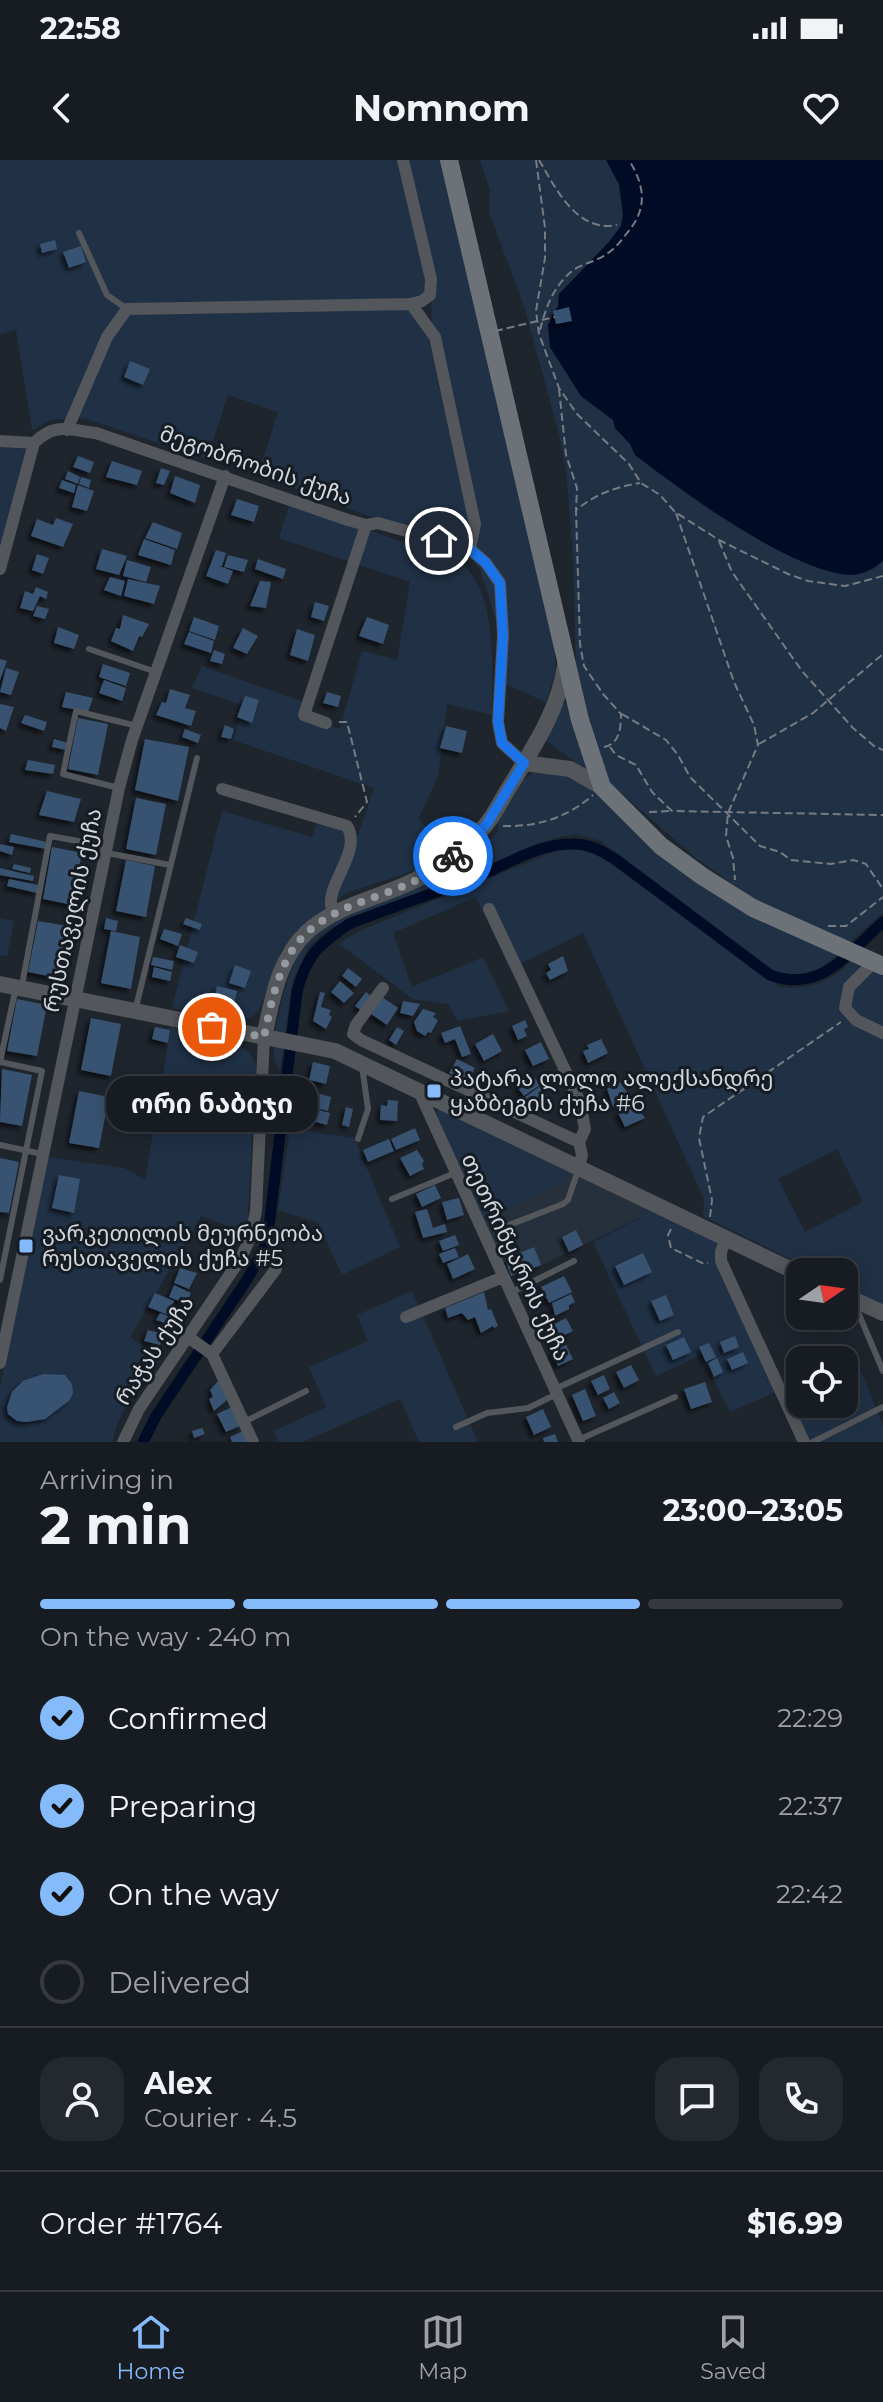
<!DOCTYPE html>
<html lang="en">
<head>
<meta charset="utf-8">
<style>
	:root { --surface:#171c22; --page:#24292f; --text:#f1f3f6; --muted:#9ea1a5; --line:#363a40; --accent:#86bbfb }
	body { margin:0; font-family:Montserrat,"Noto Sans Georgian",sans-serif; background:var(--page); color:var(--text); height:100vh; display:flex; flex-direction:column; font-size:30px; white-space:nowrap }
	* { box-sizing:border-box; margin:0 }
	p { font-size:26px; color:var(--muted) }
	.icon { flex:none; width:44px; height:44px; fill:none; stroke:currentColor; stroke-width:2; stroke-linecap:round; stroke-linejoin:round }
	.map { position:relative; height:1282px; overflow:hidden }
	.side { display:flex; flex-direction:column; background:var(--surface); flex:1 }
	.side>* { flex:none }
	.needle { width:52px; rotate:77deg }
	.controls { position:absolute; left:786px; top:1098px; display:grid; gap:16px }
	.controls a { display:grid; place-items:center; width:72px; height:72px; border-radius:16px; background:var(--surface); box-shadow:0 4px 20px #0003,0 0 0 2px var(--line); font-size:40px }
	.pin { position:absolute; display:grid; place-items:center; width:68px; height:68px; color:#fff; margin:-34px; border:4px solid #fff; border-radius:50%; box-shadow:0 2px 8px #0007 }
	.courier { position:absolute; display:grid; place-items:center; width:80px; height:80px; margin:-40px; border:6px solid #1a73e8; border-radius:50%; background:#fff; color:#222; box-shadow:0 2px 10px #0007 }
	.bubble { position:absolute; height:56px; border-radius:24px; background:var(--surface); box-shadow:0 4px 20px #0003,0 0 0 2px var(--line); font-size:26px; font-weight:700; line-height:56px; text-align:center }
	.head em { font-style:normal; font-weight:700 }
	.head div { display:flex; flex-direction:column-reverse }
	.head { display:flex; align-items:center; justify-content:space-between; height:136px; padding:0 40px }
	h1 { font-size:52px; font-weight:700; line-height:60px }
	.bar { display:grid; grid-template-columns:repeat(4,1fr); gap:12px 8px; align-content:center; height:96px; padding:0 40px }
	.bar i { height:10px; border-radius:6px; background:var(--line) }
	.bar .on { background:var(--accent) }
	.bar p { grid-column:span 4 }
	.line { display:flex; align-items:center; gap:20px; padding:0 40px; border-top:2px solid var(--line) }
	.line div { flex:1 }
	.round { display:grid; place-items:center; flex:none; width:84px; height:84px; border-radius:24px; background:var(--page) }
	ol { padding:0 40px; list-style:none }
	li { display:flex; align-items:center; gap:24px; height:88px }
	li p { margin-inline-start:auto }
	li .icon { padding:8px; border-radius:50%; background:var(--accent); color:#111; stroke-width:4 }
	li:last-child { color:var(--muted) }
	li i { width:44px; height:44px; border:4px solid var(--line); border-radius:50% }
	.status { display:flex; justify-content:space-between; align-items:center; height:56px; padding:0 40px; background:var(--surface); direction:ltr }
	.status svg { height:22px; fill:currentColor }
	header { display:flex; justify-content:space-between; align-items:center; height:104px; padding:0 40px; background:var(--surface); font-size:36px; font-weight:700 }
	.tabs { display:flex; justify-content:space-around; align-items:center; height:112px; border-top:2px solid var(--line); background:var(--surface); font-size:22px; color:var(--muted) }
	.tabs a { display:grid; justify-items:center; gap:4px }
	.tabs .on { color:var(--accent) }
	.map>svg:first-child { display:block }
	.built { fill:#26303c }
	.green { fill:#203146; fill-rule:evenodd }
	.water { fill:#000b25 }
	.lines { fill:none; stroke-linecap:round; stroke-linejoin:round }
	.canal { stroke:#000b25; stroke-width:11 }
	.building { fill:#395271; filter:url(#shadow) }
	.path { stroke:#767b82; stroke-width:2; stroke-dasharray:8 4; stroke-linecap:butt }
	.service { stroke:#53565a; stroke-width:6 }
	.minor { stroke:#53565a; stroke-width:12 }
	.tertiary { stroke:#53565a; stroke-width:16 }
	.secondary { stroke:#6d7278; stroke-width:18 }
	.path-bridge { stroke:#767b82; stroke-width:2; stroke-dasharray:8 4; stroke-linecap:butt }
	.done { stroke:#94999f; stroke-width:8; stroke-dasharray:0 14.4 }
	.route { stroke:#1a73e8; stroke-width:10 }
	.poi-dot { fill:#86bbfb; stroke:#161c23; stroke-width:3 }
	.labels { text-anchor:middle; stroke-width:6; stroke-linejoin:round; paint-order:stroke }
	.street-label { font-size:22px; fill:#d3d7dc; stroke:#161c23 }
	.poi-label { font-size:22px; fill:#d3d7dc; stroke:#161c23; text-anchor:start }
</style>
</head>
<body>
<div class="status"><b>22:58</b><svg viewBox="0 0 49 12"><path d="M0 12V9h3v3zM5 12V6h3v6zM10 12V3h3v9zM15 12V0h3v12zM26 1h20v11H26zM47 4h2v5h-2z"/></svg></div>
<header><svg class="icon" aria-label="back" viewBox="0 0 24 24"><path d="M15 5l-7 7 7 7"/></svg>Nomnom<svg class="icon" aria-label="heart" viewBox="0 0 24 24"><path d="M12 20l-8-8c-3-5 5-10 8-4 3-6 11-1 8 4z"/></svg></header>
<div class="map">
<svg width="883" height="1282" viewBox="0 0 883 1282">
	<defs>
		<filter id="shadow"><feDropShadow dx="-3.5" dy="3.5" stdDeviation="2" flood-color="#0009"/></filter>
	</defs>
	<rect width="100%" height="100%" fill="#1f252d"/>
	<path class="built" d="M568,1009l77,38 -4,10 -130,63 -29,-59 80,-38z"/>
	<path class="green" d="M0,0h398l27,115 -2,39 45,204 -3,19 -15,9 -192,-71 20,-63 -50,-17 -21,64 -124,-41 -33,2 -18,10 -16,-100 -16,4z
		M406,0h36l113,486v27l-9,29 -48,-21 2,-47 -20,-65 -11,-12 7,-17 -44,-215 -1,-18 3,-29z
		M480,0h126l13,24 4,31 -2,11 -12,16 -50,52 -1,12 -10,19 2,22 31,49 32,24 2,8 15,16 5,11 75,55 55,33 107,27 11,-9v352l-33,29 -41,-15 -58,-30 -55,-39 -91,-79 -22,-76 -7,-38 -3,-109 -7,-86 -7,-36 -35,-128 -35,-94 1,-22z
		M0,287l29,2 -29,101z
		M290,343l168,58c42,31 33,106 34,154l-45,-11 -9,72 -19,42 27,38 -20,11 -80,26 -48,37 -17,21 -22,59 -9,8 -13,4 -65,-14 50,-197 90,26 5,-15 41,13 16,-47 -141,-48 12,-34 -53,-18 10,-22 110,39 -6,13 34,11 22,-78 35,9 13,-78 -131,-44z
		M567,543l24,67 -7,-1 -39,-30 18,-35z
		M536,612l23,1 33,16 75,68 171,97c-19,19 -36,29 -62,18l-175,-131 -26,-7 -20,4 -225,90 -21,18 -17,36 -12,89c-10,-12 -6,-38 -2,-53 6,-26 13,-59 32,-79 17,-17 44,-24 64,-35 40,-22 79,-44 118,-66l6,-6c0,-5 -2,-10 -1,-14 3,-15 25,-42 39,-46z
		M563,688l24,2 10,4 183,133c27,3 52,-5 70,-25l13,6 -20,18 -3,25 12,12 31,15v267l-39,-19v-14h-28l-113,-56 1,-17 -121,-266 -73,36 -34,-72 -83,36 19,54 71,-30 26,54 -51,10 -10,-17 -35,-5 -74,-55 18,-12zM837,989l26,53 -58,30 -27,-53z
		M0,758l14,3 -7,35 -7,-1z
		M872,808l11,4v57l-35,-20 4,-20z
		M171,866c27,7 76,10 85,39l-9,168 -46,-17 -71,121 32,20c-17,25 -46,54 -49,85h-113v-54l48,-231 76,11 21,12z
		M440,947l128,62 -6,14 -80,38 -47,-108z
		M290,969l64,9 46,109 -58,28 -24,-52 -40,-13z
		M645,1047l74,35 57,150 -46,20 -29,-57 -45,21 -63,-134 47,-24z
		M412,1131l66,151h-59l-19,-43 -97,43h-24l-5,-11 52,-24 -17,-40 59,-26 -11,-26z
		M857,1201l26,65v16h-74l-22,-49 13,-6v17h44v-37z"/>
	<path class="water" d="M606,0h277v401c-10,8 -20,14 -33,14 -59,-3 -168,-84 -215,-120l-5,-11 -15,-16 -2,-8 -32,-24 -31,-49 -2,-22 10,-19 1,-12 50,-52 12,-16 2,-11 -4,-31z"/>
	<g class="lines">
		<path class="canal" d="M143,1282l13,-26 92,-138 19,-35 30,-251c9,-36 21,-47 52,-68 42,-16 85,-31 128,-47 29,-12 60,-33 93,-33 18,-1 30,6 45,15l155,116c51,19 79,-23 113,-53"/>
	</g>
	<path class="building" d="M55,80l2,9 -15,4 -2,-9z
		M81,86l5,16 -17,6 -6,-16z
		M569,147l3,14 -16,3 -3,-13z
		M130,201l20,8 -7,16 -19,-8z
		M78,296l16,6 -4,11 -17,-6z
		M112,301l30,10 -5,14 -31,-8z
		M161,308l9,3 -6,14 -8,-2z
		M68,311l12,6 -2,7 -13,-5z
		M175,316l25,9 -5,18 -25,-10z
		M81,317l10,3 -2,8 -10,-4z
		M62,320l14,5 -2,8 -15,-5z
		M78,325l16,6 -7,20 -15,-4z
		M237,339l22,7 -5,16 -23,-7z
		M56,358l17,6 -10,23 -32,-11 6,-17 16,6z
		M153,362l29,11 -5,16 -32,-11z
		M144,379l31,11 -4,15 -33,-10z
		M102,389l25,7 -8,19 -23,-6z
		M216,390l10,3 -4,13h-3l14,5 -5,13 -22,-8z
		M37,394l12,4 -6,16 -11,-4z
		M228,395l20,5 -4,12 -20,-5z
		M258,399l28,10 -3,10 -28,-10z
		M127,400l24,7 -5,15 -23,-6z
		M110,417l15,4 -4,15 -17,-6z
		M128,419l32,7 -6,18 -30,-8z
		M260,421l11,1 -5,26 -16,-2z
		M36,427l12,5 -2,7 -6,-3 -7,15 -13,-3 5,-17 8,3z
		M315,442l14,4 -5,15 -13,-4z
		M37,446l12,3 -4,10 -12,-3z
		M123,455l26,9 -7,13 -3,-1 -6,15 -22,-10 5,-13 4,1z
		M194,457l25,9 -4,14 -26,-9z
		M367,457l22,8 -6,19 -24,-8z
		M58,467l21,8 -5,14 -20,-6z
		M243,468l15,8 -11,18 -14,-6z
		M297,469l18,6 -7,26 -18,-6z
		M189,472l25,9 -3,12 -27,-9z
		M214,490l11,4 -3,10 -12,-3z
		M0,499l7,2 -7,19z
		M103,504l27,9 -4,13 -27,-9z
		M6,508l13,4 -8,23 -11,-3z
		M104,520l22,8 -4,13 -23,-8z
		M170,529l20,6 -5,13 11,3 -5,15 -35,-11 6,-13 4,1z
		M66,532l27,6 -5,14 -26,-5z
		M327,532l14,4 -3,11 -15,-4z
		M245,536l14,4 -7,23 -15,-6z
		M0,544l14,3 -8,24 -6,-3z
		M25,555l22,7 -3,9 -23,-8z
		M78,558l30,6 -10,51 -30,-6z
		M225,565l9,4 -3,10 -10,-2z
		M446,566l21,5 -5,22 -22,-5z
		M185,569l16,6 -3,8 -16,-6z
		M54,579l14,4 -2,7 -14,-3z
		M145,579l44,8 -11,54 -43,-11z
		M28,600l27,5 -2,9 -28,-4z
		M47,631l34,8 -7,23 -35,-7z
		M136,638l30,6 -10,51 -30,-6z
		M11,674l36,8 -1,7 -37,-7z
		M0,684l14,3 -2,8 -12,-4z
		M52,687l30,6 -10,52 -29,-6z
		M126,700l29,6 -9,51 -30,-6z
		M14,704l17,4 -1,5 -18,-4z
		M0,708l34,8 -1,5 -33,-6z
		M9,719l29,6 -1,8 -30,-7z
		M106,758l12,3 -2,10 -12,-2z
		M186,758l16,6 -2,6 -17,-6z
		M38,761l30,5 -10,52 -30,-6z
		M164,769l18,5 -4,12 -18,-7z
		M111,771l29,6 -9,52 -30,-6z
		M180,785l18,7 -4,11 -18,-6z
		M563,796l5,15 -18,9 -4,-7 5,-3 -3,-6z
		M153,797l21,4 -2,9 -21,-5z
		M235,805l16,6 -6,17 -16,-5z
		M154,807l18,5 -2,9 -18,-4z
		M348,808l14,11 -6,8 -14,-11z
		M340,821l14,12 -10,10 -13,-11z
		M217,826l20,5 -3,13 -9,-3 -6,11 -12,-3 3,-12 4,1z
		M320,832l5,1 -4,14 10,3 -2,5 3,2 -6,12 -13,-8z
		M366,832l6,5 -10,14 -7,-5z
		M382,837l16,11 -11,17 -16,-11z
		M17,839l30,6 -10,51 -30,-5z
		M403,841l17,3 -7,12 -13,-3z
		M423,849l13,4 -3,4 5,3 -7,13 -3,-1 -3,4 -8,-5 -3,-9z
		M91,858l30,6 -10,52 -30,-6z
		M525,860l3,7 -4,2 3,7 -9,4 -6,-14z
		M460,866l11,28 -9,3 -7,-18 -10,4 -4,-10z
		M155,867l15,3 -2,13 -16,-4z
		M397,867l7,4 -8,14 -7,-5z
		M493,874l9,17 -18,10 -9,-17z
		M601,879l7,14 -20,10 -5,-12 6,-2 -2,-4z
		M541,882l8,17 -16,7 -8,-16z
		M457,899l18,9 -8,15 -18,-10z
		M313,902l17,4 -4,18 -17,-4z
		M2,909l30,6 -10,51 -22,-4z
		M533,916l7,9 -16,11 -7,-9z
		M620,922l11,16 -18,9 -6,-18z
		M542,925l7,15 -8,5 -2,-3 -9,3 -5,-8z
		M79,931l30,6 -10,51 -30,-5z
		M320,934l11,3 -3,14 -12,-3z
		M388,940l10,1 -1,20 -17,-1 1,-15 6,1z
		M634,943l11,15 -20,9 -7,-14z
		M346,947l7,2 -4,18 -7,-2z
		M315,949l15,4 -3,12 -15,-4z
		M415,968l5,12 -24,10 -5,-11z
		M389,979l5,12 -26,11 -5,-12z
		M417,990l7,11 -2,3 2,5 -14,7 -10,-18z
		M0,998l19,4 -10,51 -9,-1z
		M59,1015l21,4 -6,34 -22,-5z
		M435,1025l6,13 -19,9 -6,-13z
		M459,1038l5,17 -17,5 -5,-18z
		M427,1049l6,19 12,-4 2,8 -24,6 -8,-26z
		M576,1070l7,15 -14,7 -7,-15z
		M455,1075l4,10 -16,6 -4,-10z
		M534,1087l7,18 -30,11 -6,-17z
		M455,1088l4,9 -16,6 -4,-9z
		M643,1093l9,19 -28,13 -9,-19z
		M468,1094l7,15 -22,10 -6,-15z
		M180,1108l17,5 -8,16 -15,-6z
		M564,1116l8,16 -23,11 -8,-16z
		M174,1125l17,8 -5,11 -17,-7z
		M484,1132l4,18 3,-1 7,17 -4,2 -1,-2 -12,7 -6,-16 -7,3 -6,-7 -14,5 -3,-10z
		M155,1133l19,8 -6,14 -20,-8z
		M571,1134l4,8 -6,3v4l-14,7 -3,-13z
		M666,1135l8,20 -14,6 -9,-20z
		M160,1153l15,6 -2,7 -17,-6z
		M566,1158l7,13 -16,8 -6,-13z
		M148,1170l15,4 -3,11 -16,-4z
		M735,1176l4,11 -15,6 -4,-11z
		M684,1177l7,15 -18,8 -7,-15z
		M709,1183l7,14 -10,5 -7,-15z
		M566,1185l7,14 -15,7 -6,-14z
		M743,1192l5,11 -16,7 -5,-11z
		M717,1198l6,14 -9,5 -6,-14z
		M631,1205l8,15 -15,8 -8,-16z
		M43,1214l22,1 7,9 1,9 -3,7 -25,19 -18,3 -10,-1 -9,-7 -1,-7 5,-15 11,-11z
		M604,1215l6,14 -12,6 -7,-14z
		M219,1220l9,19 -14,12 -5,-12 4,-2 -3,-7z
		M705,1222l7,20 -21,7 -7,-20z
		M585,1229l11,27 -13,5 -11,-26z
		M614,1232l6,11 -11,6 -6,-11z
		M232,1247l8,19 -14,6 -9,-18z
		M543,1249l8,18 -17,8 -8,-18z
		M202,1268l3,6 -11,4 -2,-7z
		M243,1271l4,11h-15l-2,-5z
		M555,1274l3,8h-14l-1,-4z"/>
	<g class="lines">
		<path class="path" d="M536,0l9,68v30l-9,53 3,23 20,54 18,26 52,50 12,19 19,12 15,17 44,28 69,34 20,7 37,5 38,-10
			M539,0c17,29 38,73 78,65
			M540,170c6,-23 13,-43 32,-59 9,-7 23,-9 33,-16 9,-5 16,-14 22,-22 21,-24 18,-47 2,-73
			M559,229l7,66 11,33 -1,21
			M676,353l58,169 20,43 4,20 -30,68 -2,23 7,22 2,22
			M719,381l13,31 70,99 51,57 21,18 9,4
			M622,554l44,26 12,15 12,22 70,69 20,6 11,8 40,4 22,-4 13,4 17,25
			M339,562h8l20,80 -12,15
			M759,584l54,-31 70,-59
			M604,587c16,-3 17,-20 17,-33l-18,-20 -19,-28 -4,-22 -4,-134c20,-16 39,-23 64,-27
			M610,587l6,8 20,10 16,27 20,19 211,4
			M649,652l22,-1
			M503,666c34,1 64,-8 90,-31
			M828,766h18l37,-29
			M710,1057l2,-17 -13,-62 4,-21 138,-95
			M671,1069l-3,6 3,13 33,16 4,-1"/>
		<path class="service" d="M79,73l28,62 20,14
			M89,489l67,23
			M119,628l-56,-14 13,-63 61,15
			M107,693l63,12
			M22,825l28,-149 56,10
			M135,851l62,-253
			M0,902l16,-75
			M358,979l10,-30 -6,-43
			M0,985l42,9
			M392,1039l63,-26
			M499,1069l64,-25 5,-4 10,-30
			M0,1120l42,-209 -42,-9
			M510,1133l64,-32
			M855,1145l28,66
			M555,1229l123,-57
			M244,1262l62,-31
			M456,1267l31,-14 41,-5 29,-14
			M578,1280l97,-43
			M813,1282l70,-35"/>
		<path class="minor" d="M403,0l28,119 -1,16 -8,6 -11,3 24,33 40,187 -5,25
			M67,270l40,-93 20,-28 284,-5
			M0,281l34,2
			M0,409l34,-126c21,-21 35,-13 62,-10l252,87 18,5 12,-2 92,26 16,14 14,20 3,52 -5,87 4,21 22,20
			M326,563l-22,-8 62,-190
			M222,629l125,37c17,27 -28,64 -13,87
			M489,749l91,193 5,27 -6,13
			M874,802l-25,25 -4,21 11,12 27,13
			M383,828l-27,37 -3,9 8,6 218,102 3,13 -3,12
			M418,929l161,353
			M726,1079l-5,13v9l83,181
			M406,1157l97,-40
			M188,1177l24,17 41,88
			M212,1194l64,-85
			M0,1203l119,-575 13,-48 93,-264
			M123,1282l16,-33 102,-151 10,-22 5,-25 8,-174"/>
		<path class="tertiary" d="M524,603l46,6 32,18
			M0,824l335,67 465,223
			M264,877c8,-36 14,-78 43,-105 30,-27 69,-33 104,-50 27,-12 52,-32 73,-55 10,-11 17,-27 26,-41 23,-38 49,-76 55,-121
			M844,1135l39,18"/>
		<path class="secondary" d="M449,0l131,560 22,67 59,59 41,30 51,32 130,58"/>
		<path class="path-bridge" d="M495,171l60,-14"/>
	</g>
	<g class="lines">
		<path class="done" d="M212,867l52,10c6,-28 11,-57 26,-83 25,-44 78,-52 121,-71 15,-8 29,-17 42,-27"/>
		<path class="route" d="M439,381l31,8 16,14 14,20 3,52 -5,87 4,21 22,20 -38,62 -33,31"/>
	</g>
	<g class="poi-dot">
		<rect x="426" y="923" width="16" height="16" rx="4"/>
		<rect x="18" y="1078" width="16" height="16" rx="4"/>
	</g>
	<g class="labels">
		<g class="street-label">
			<text transform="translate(256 305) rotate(19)" y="8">მეგობრობის ქუჩა</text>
			<text transform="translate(72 750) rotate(-78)" y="8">რუსთაველის ქუჩა</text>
			<text transform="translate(516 1097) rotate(65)" y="8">თეთრიწყაროს ქუჩა</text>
			<text transform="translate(154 1190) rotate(-57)" y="8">რაჭას ქუჩა</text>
		</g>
		<g class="poi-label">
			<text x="450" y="926">პატარა ლილო ალექსანდრე<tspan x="450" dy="25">ყაზბეგის ქუჩა #6</tspan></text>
			<text x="42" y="1081">ვარკეთილის მეურნეობა<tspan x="42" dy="25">რუსთაველის ქუჩა #5</tspan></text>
		</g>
	</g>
</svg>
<div class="controls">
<a><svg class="needle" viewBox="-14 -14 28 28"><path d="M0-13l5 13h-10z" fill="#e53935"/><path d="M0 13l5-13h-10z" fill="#9ea1a5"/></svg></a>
<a><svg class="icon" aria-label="locate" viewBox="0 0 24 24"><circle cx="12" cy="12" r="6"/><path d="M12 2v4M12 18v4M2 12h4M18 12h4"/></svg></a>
</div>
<div class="pin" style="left:212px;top:867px;background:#ea580c"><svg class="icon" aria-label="bag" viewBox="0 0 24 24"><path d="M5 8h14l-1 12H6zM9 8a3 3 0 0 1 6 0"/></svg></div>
<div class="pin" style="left:439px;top:381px;background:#1f2937"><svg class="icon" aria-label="home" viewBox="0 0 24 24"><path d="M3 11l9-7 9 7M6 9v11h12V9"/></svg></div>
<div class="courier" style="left:453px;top:696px"><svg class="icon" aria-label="bike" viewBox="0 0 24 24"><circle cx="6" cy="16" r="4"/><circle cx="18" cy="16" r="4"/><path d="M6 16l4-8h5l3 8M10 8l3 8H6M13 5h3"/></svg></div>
<div class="bubble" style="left:106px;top:916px;width:212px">ორი ნაბიჯი</div>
</div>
<section class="side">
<div class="head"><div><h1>2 min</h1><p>Arriving in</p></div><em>23:00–23:05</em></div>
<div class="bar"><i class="on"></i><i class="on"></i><i class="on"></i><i></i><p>On the way · 240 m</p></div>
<ol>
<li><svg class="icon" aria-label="check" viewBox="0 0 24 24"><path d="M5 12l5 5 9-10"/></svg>Confirmed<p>22:29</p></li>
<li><svg class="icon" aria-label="check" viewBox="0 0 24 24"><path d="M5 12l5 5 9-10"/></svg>Preparing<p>22:37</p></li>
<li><svg class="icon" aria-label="check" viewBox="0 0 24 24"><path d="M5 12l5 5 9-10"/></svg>On the way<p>22:42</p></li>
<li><i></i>Delivered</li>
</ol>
<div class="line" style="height:144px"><a class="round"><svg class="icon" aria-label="person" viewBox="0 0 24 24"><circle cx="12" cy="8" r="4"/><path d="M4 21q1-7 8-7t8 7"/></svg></a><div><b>Alex</b><p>Courier · 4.5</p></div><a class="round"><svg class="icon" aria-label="chat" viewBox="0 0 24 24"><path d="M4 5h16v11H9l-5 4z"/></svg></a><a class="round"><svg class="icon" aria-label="phone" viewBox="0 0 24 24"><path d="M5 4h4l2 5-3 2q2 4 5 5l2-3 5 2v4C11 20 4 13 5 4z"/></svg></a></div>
<div class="line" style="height:104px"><div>Order #1764</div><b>$16.99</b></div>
</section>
<nav class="tabs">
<a class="on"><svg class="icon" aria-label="home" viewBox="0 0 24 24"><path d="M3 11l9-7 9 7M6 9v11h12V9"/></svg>Home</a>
<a><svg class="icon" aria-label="map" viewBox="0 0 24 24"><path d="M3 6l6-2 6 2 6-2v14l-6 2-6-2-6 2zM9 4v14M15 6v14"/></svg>Map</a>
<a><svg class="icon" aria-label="saved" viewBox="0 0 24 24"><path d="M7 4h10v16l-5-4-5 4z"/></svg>Saved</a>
</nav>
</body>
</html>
